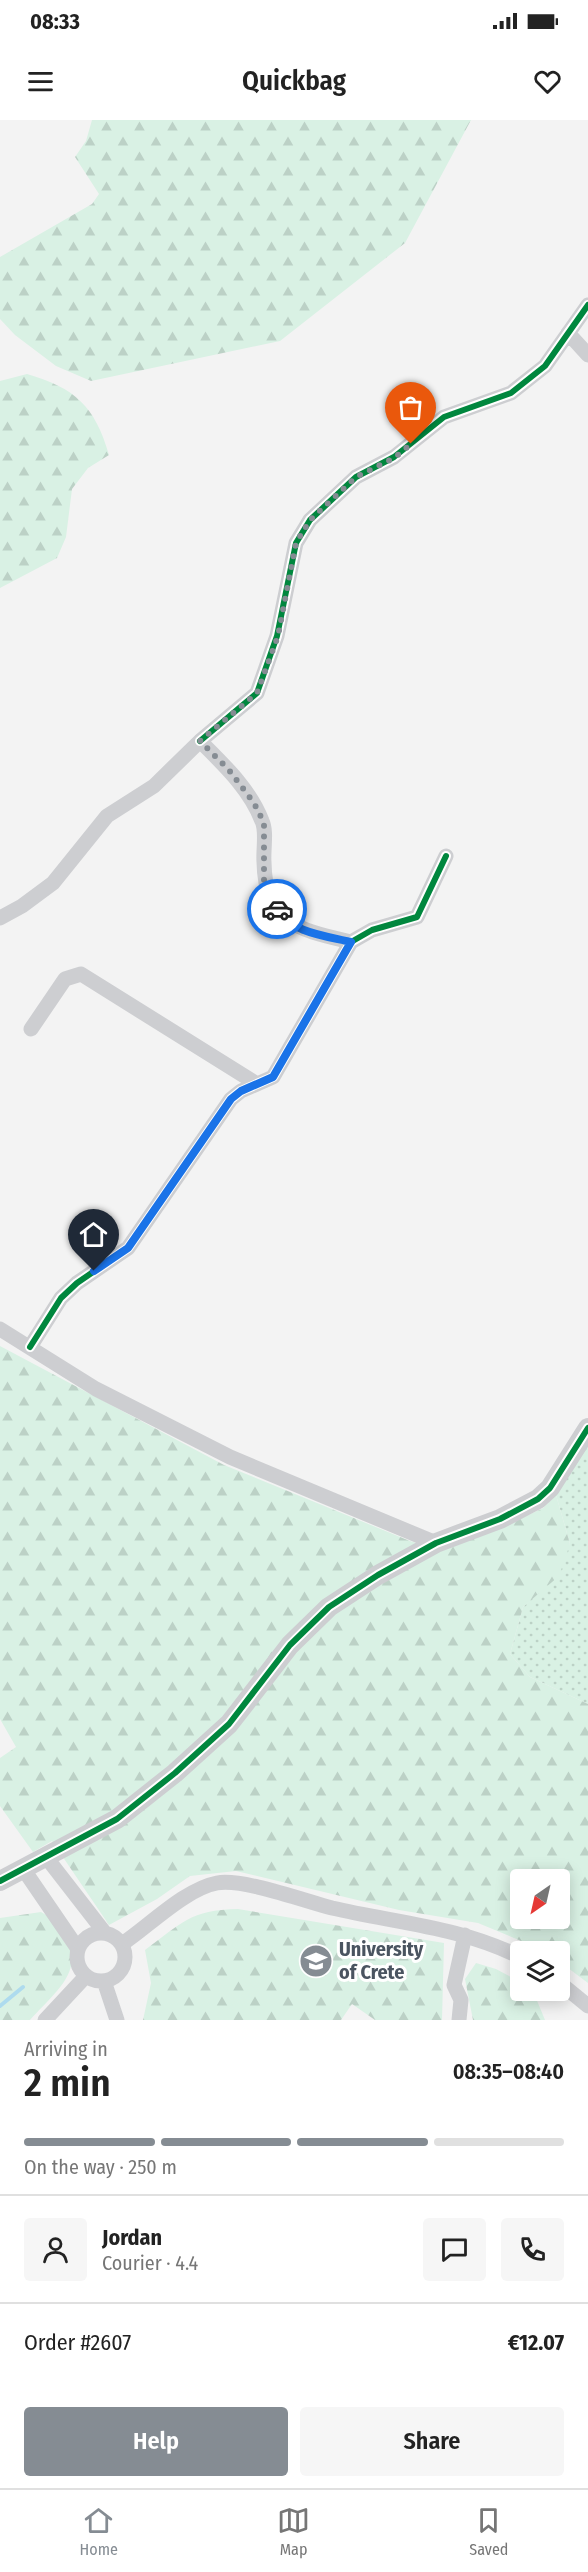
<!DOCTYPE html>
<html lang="en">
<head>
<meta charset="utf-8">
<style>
	:root { --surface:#fff; --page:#f6f6f6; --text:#222; --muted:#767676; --line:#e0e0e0; --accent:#858c93 }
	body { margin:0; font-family:"Fira Sans Condensed",sans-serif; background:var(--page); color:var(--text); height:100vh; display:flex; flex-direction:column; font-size:22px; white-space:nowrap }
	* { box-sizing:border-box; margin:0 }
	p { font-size:20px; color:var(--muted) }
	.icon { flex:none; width:33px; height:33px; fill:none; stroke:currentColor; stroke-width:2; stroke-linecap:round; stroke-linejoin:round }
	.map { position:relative; height:1900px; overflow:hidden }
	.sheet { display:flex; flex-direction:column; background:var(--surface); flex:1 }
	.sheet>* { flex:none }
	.needle { width:39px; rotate:214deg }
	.controls { position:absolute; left:510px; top:1749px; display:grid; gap:12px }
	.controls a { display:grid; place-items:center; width:60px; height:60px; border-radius:6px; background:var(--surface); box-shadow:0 3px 15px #0003; font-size:30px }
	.pin { position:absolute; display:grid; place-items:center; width:51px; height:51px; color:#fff; margin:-62px -26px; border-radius:50% 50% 50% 0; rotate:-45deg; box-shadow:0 0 6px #0007 }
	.pin .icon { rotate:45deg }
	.courier { position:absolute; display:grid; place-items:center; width:60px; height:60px; margin:-30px; border:4px solid #1a73e8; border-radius:50%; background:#fff; color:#222; box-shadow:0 2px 8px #0007 }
	.headline em { font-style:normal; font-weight:600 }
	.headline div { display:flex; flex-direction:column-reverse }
	.headline { display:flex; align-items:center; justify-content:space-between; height:102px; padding:0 24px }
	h1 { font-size:39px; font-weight:600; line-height:45px }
	.bar { display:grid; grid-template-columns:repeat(4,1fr); gap:9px 6px; align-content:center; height:72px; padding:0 24px }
	.bar i { height:8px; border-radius:4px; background:var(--line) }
	.bar .on { background:var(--accent) }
	.bar p { grid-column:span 4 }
	.line { display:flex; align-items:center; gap:15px; padding:0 24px; border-top:2px solid var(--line) }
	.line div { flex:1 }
	.round { display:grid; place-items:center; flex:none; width:63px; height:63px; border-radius:6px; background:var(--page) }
	.cta { display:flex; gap:12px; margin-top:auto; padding:12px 24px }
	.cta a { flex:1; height:69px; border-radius:6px; background:var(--accent); color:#fff; font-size:24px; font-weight:600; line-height:69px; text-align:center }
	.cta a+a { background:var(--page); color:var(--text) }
	.status { display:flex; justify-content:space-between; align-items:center; height:42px; padding:0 30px; background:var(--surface); direction:ltr }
	.status svg { height:16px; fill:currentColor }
	header { display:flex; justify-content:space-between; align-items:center; height:78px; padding:0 24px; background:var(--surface); font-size:27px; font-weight:600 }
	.menu { display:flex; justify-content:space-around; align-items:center; height:84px; border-top:2px solid var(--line); background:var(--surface); font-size:16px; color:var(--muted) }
	.menu a { display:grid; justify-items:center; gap:3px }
	.menu .on { color:var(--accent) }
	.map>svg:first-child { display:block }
	.green { fill:url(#green-dots) }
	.forest { fill:url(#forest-firs); fill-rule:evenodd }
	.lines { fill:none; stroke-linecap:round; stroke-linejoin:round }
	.stream { stroke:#aedbee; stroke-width:4 }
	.minor { stroke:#cdced1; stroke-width:15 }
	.tertiary { stroke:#cdced1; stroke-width:20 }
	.cycleway-casing { stroke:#fff; stroke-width:10 }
	.cycleway { stroke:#00873e; stroke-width:6 }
	.done { stroke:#858c93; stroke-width:6; stroke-dasharray:0 10.8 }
	.route { stroke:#1a73e8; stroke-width:8 }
	.labels { text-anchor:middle; stroke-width:6; stroke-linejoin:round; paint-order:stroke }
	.poi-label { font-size:20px; font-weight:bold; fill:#4a5460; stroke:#fff; text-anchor:start }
</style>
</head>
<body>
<div class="status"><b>08:33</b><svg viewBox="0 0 49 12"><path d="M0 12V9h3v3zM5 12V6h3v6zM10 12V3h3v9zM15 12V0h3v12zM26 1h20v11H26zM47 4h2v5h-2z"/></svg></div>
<header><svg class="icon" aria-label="menu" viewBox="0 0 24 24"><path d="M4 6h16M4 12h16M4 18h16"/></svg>Quickbag<svg class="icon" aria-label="heart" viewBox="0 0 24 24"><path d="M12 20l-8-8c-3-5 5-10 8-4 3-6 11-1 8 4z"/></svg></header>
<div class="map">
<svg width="588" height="1900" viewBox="0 0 588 1900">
	<defs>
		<pattern id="green-dots" width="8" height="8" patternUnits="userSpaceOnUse" patternTransform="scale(1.5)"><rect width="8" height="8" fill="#d9f1e4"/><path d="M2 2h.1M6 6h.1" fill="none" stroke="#bcd1c6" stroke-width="1.8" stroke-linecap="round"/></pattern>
		<pattern id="forest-firs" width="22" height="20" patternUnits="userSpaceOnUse" patternTransform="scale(1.5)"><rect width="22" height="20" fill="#d9f1e4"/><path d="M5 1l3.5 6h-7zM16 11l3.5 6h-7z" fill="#bcd1c6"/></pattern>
	</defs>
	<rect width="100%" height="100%" fill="#f3f3f3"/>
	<path class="green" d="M588,1325v259l-58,-27 -20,-23 13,-47 15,-14 32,-49 -14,-49z"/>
	<path class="forest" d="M92,0h379l-66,123 -125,98 -189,40 -35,-15 -41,-31 -15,-16v-62l92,-53 7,-10 -24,-37 11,-16z
		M27,254c48,14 68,32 82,81l-21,13 -16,21 -6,48 -9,21 -57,30v-207z
		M0,1226l224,119 186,76 29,9 77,-29 27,-13 13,-13 14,49 -11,32 -36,31 -13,47 20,23 58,27v279l-28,-21v-10l-15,-1 -67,-28 -79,-13 -163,-39 -46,5 -33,23 -48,26 -57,-84 -19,11 -33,-46v-48l16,-11 -16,-28zM520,1760h40v38h-40z
		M238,1789l206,34 -2,77h-67l-23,-16 -11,16h-198l8,-37 -6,-33c37,-27 45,-40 93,-41z
		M41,1792c10,5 15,15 22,23 26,34 -11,60 -33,85h-30v-102z
		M476,1843l20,6 24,13v8l13,1 12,29h-72l-8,-41z"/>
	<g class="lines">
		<path class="stream" d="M0,1886l23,-19"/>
		<path class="minor" d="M568,213l20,22
			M200,621l57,-48 20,-57 19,-93 14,-23 46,-43 38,-20 50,-40 67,-24 34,-27 43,-61
			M0,798l22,-12 31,-23 54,-67 47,-30 46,-45c23,23 50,48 62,80 5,10 1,29 2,41 1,62 36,68 87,80
			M31,909l34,-50 16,-5 176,110
			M0,1209l96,60 134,68 206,86
			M30,1227l31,-49 16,-15 51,-35 103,-149 10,-8 32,-14 78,-135 21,-12 45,-13 29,-61
			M46,1737l59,76
			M24,1750l54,79
			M77 1837a24 24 0 1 1 48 0a24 24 0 1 1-48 0Z
			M122,1824c27,-18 63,-55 95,-61 25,-5 88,18 115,25 65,15 129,19 188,49
			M104,1861l13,39
			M560,1863l28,23
			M45,1900l41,-44
			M459,1900l2,-20 -7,-15 11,-50"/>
		<path class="tertiary" d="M0,1761l117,-62 58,-46 54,-49 61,-79 39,-38 49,-32 58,-32 64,-24 38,-20 12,-11 38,-60"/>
		<g class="cycleway-casing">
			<path id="cycleway" d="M200,621l57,-48 20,-57 19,-93 14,-23 46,-43 38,-20 50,-40 67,-24 34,-27 43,-61
				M30,1227l31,-49 16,-15 51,-35 103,-149 10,-8 32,-14 78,-135 21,-12 45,-13 29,-61
				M0,1761l117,-62 58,-46 54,-49 61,-79 39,-38 49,-32 58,-32 64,-24 38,-20 12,-11 38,-60"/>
		</g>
		<use href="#cycleway" class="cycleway"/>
	</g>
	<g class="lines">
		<path class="done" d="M277,789l-13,-25v-61l-10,-20 -25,-33 -29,-29 57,-48 21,-57 18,-93 14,-23 46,-43 38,-19 17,-14"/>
		<path class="route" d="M94,1151l34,-23 103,-149 10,-8 32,-14 78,-135c-25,-6 -60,-9 -74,-33"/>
	</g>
	<defs>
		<g id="university-disc" transform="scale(1.725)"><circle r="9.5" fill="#858c93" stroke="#fff"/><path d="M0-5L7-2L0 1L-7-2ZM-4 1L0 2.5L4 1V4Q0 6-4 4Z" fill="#fff"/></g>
	</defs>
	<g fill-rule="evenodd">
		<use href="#university-disc" x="316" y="1841"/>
	</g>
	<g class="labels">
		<g class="poi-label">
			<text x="339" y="1836">University<tspan x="339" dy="23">of Crete</tspan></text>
		</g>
	</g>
</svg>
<div class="controls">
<a><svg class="needle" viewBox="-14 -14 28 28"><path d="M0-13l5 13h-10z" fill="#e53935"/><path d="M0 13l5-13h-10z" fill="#767676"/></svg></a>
<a><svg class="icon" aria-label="layers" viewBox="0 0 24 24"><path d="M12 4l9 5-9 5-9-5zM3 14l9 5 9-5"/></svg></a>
</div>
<div class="pin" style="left:411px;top:324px;background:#ea580c"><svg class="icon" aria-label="bag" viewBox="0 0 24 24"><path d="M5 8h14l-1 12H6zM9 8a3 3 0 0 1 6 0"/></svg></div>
<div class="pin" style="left:94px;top:1151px;background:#1f2937"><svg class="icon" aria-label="home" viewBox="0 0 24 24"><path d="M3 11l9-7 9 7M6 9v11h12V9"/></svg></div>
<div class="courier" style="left:277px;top:789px"><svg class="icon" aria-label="car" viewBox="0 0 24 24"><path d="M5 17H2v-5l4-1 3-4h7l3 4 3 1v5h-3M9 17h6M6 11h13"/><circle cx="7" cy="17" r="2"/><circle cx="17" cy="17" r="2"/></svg></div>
</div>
<section class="sheet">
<div class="headline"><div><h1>2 min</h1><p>Arriving in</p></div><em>08:35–08:40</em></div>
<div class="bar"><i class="on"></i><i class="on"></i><i class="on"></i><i></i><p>On the way · 250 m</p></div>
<div class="line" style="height:108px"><a class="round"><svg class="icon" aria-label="person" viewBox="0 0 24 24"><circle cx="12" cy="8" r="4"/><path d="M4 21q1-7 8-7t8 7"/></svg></a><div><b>Jordan</b><p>Courier · 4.4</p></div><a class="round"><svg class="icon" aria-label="chat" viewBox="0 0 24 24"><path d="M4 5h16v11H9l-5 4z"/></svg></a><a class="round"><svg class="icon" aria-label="phone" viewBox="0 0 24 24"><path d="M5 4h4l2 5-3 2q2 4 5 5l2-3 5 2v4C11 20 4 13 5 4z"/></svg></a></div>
<div class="line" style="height:78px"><div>Order #2607</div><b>€12.07</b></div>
<div class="cta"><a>Help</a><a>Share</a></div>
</section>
<nav class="menu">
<a class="on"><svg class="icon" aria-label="home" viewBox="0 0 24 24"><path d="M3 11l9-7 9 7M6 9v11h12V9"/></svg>Home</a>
<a><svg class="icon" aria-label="map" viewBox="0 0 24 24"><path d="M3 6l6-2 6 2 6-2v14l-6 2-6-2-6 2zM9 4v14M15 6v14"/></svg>Map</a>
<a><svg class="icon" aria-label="saved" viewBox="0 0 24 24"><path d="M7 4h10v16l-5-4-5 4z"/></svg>Saved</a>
</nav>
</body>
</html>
